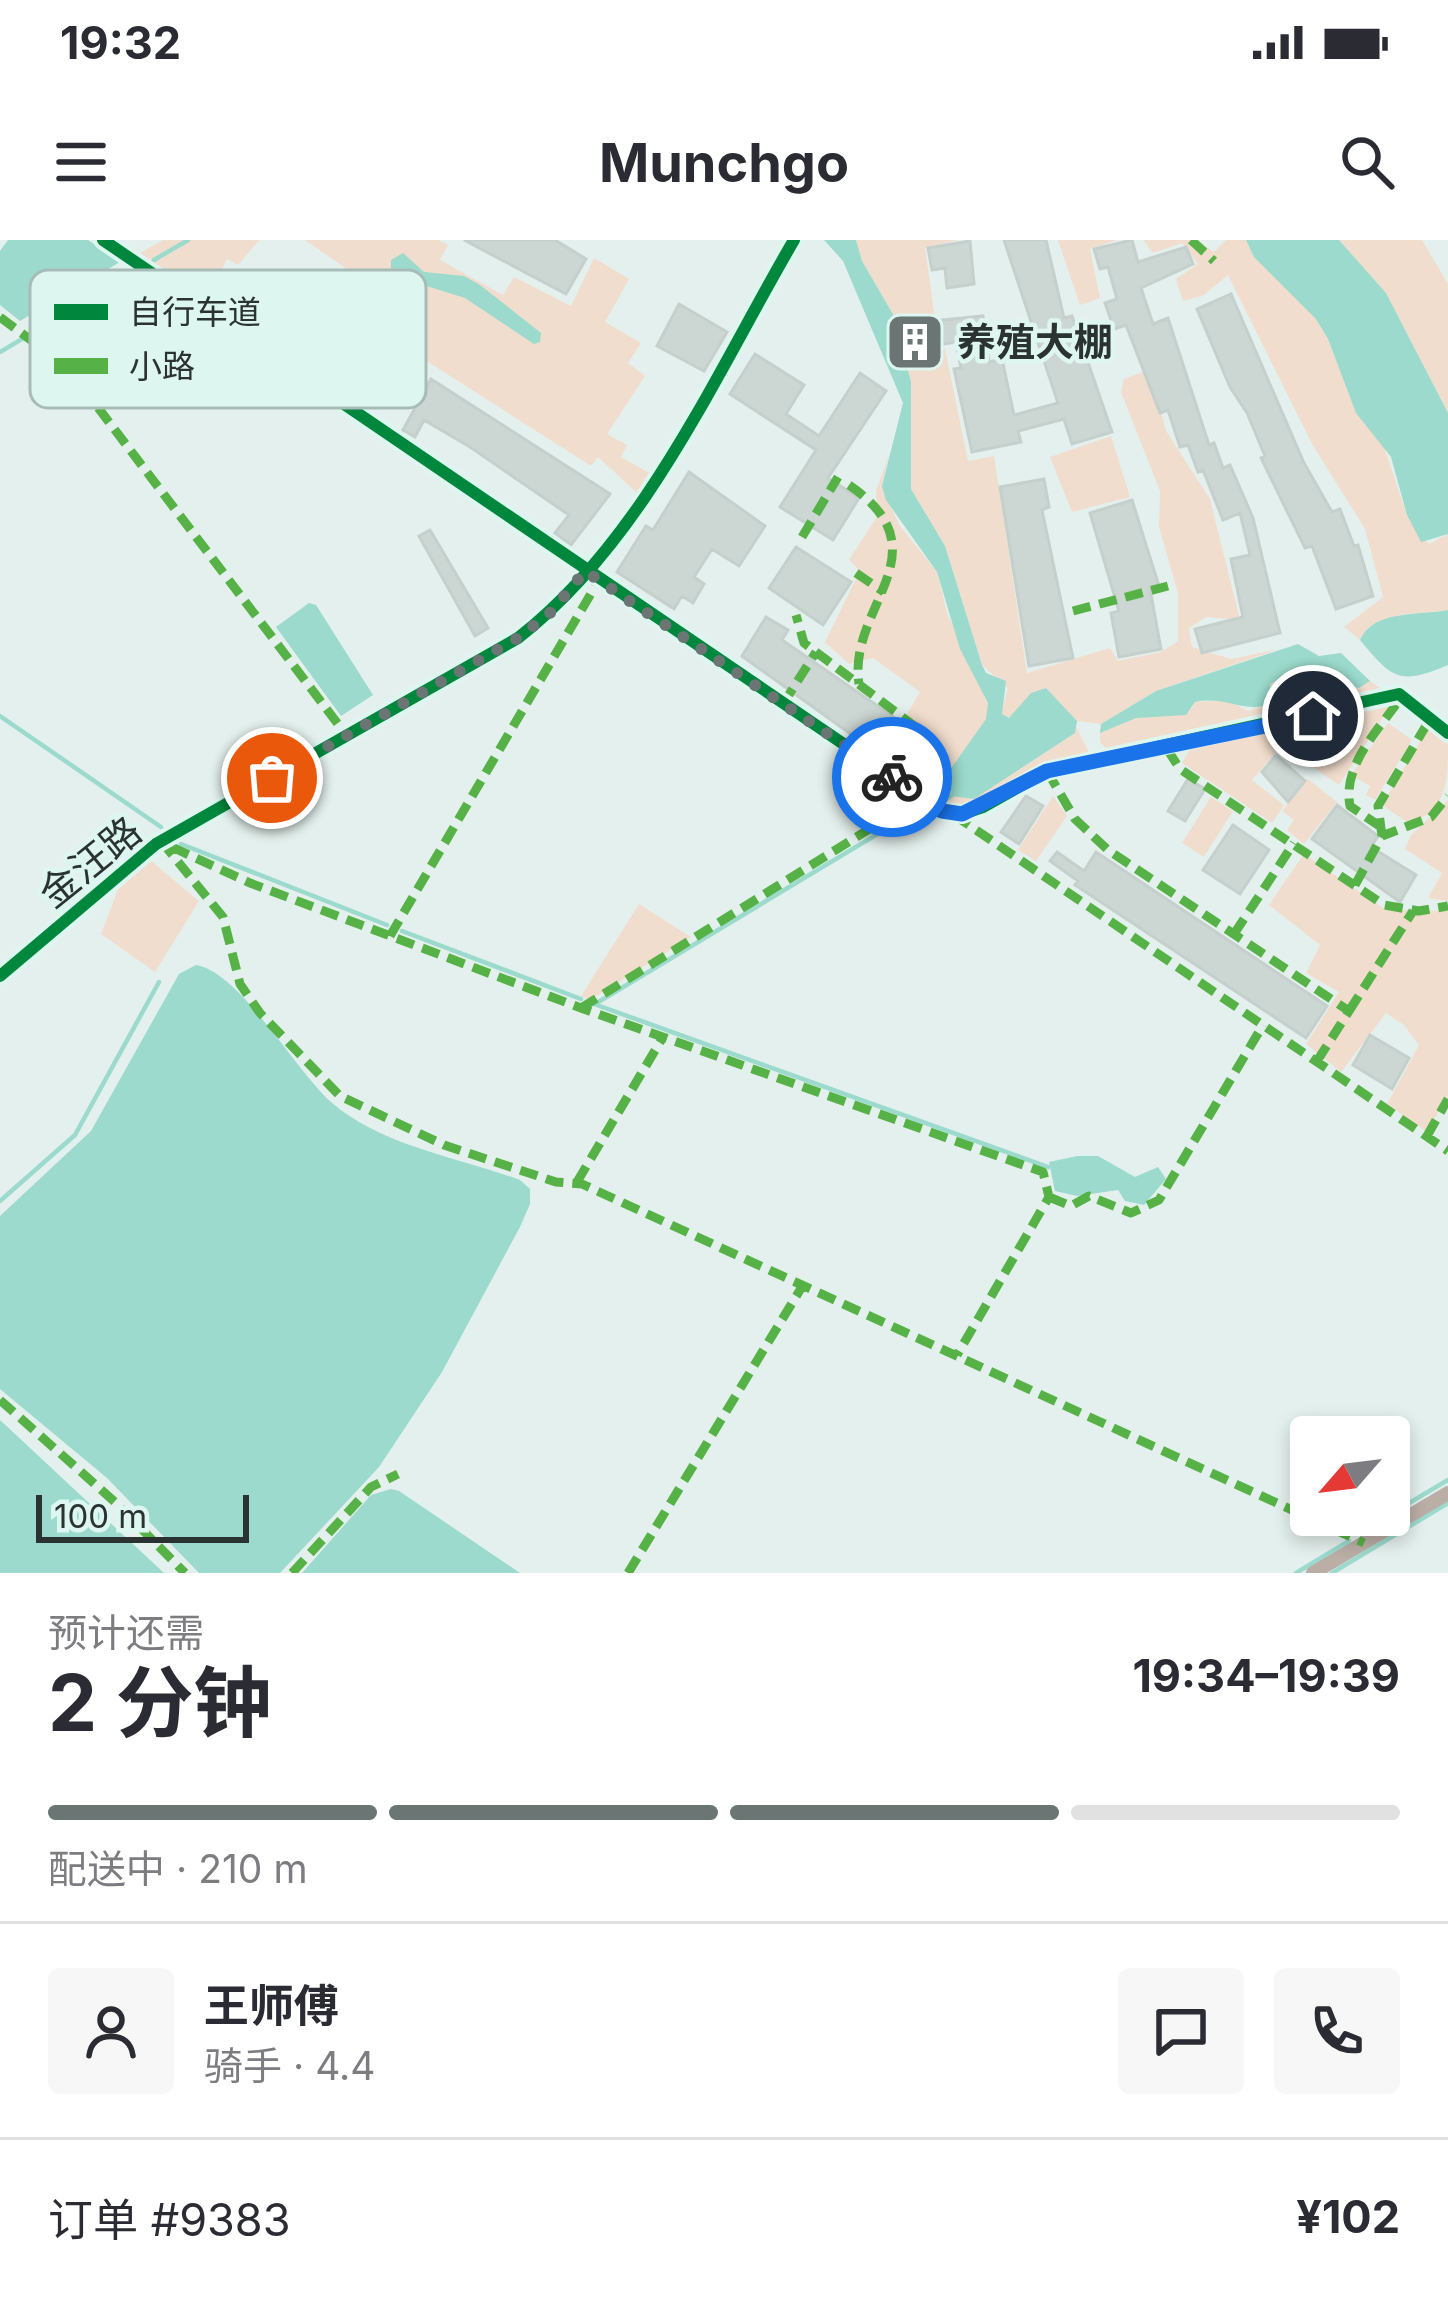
<!DOCTYPE html>
<html lang="zh">
<head>
<meta charset="utf-8">
<style>
	:root { --surface:#fff; --page:#f7f7f7; --text:#2b2b33; --muted:#7c7c81; --line:#e1e1e2; --accent:#6b7573 }
	body { margin:0; font-family:Inter,"Noto Sans SC",sans-serif; background:var(--page); color:var(--text); height:100vh; display:flex; flex-direction:column; font-size:45px; white-space:nowrap }
	* { box-sizing:border-box; margin:0 }
	p { font-size:39px; color:var(--muted) }
	.icon { flex:none; width:66px; height:66px; fill:none; stroke:currentColor; stroke-width:2; stroke-linecap:round; stroke-linejoin:round }
	.map { position:relative; height:1333px; overflow:hidden }
	.details { display:flex; flex-direction:column; background:var(--surface); flex:1 }
	.details>* { flex:none }
	.needle { width:78px; rotate:242deg }
	.fabs { position:absolute; left:1290px; top:1176px; display:grid; gap:24px }
	.fabs a { display:grid; place-items:center; width:120px; height:120px; border-radius:12px; background:var(--surface); box-shadow:0 6px 18px #0003; font-size:60px }
	.scale { position:absolute; left:36px; bottom:30px; width:213px; box-sizing:border-box; padding-left:12px; border:6px solid #2a3331; border-top:0; font-size:33px; line-height:42px; white-space:nowrap; color:#2a3331; -webkit-text-stroke:9px #def6f0; paint-order:stroke }
	.pin { position:absolute; display:grid; place-items:center; width:102px; height:102px; color:#fff; margin:-51px; border:6px solid #fff; border-radius:50%; box-shadow:0 3px 12px #0007 }
	.courier { position:absolute; display:grid; place-items:center; width:120px; height:120px; margin:-60px; border:9px solid #1a73e8; border-radius:50%; background:#fff; color:#222; box-shadow:0 3px 15px #0007 }
	.summary em { font-style:normal; font-weight:700 }
	.summary div { display:flex; flex-direction:column-reverse }
	.summary { display:flex; align-items:center; justify-content:space-between; height:204px; padding:0 48px }
	h1 { font-size:78px; font-weight:700; line-height:90px }
	.bar { display:grid; grid-template-columns:repeat(4,1fr); gap:18px 12px; align-content:center; height:144px; padding:0 48px }
	.bar i { height:15px; border-radius:9px; background:var(--line) }
	.bar .selected { background:var(--accent) }
	.bar p { grid-column:span 4 }
	.line { display:flex; align-items:center; gap:30px; padding:0 48px; border-top:3px solid var(--line) }
	.line div { flex:1 }
	.round { display:grid; place-items:center; flex:none; width:126px; height:126px; border-radius:12px; background:var(--page) }
	.status { display:flex; justify-content:space-between; align-items:center; height:84px; padding:0 60px; background:var(--surface); direction:ltr }
	.status svg { height:33px; fill:currentColor }
	header { display:flex; justify-content:space-between; align-items:center; height:156px; padding:0 48px; background:var(--surface); font-size:54px; font-weight:700 }
	.map>svg:first-child { display:block }
	.green { fill:#f1ddcd }
	.water { fill:#9bdacc }
	.lines { fill:none; stroke-linecap:round; stroke-linejoin:round }
	.stream { stroke:#9bdacc; stroke-width:4.5 }
	.building { fill:#ccd6d3; stroke:#c5d0cd; stroke-width:3 }
	.minor { stroke:#baaea6; stroke-width:14 }
	.quiet { stroke:#56b246; stroke-width:9; stroke-dasharray:18 9; stroke-linecap:butt }
	.cycleway-casing { stroke:#def6f0; stroke-width:20 }
	.cycleway { stroke:#00873e; stroke-width:12 }
	.done { stroke:#6b7573; stroke-width:12; stroke-dasharray:0 21.6 }
	.route { stroke:#1a73e8; stroke-width:15 }
	.labels { text-anchor:middle; stroke-width:9; stroke-linejoin:round; paint-order:stroke }
	.poi-label { font-size:39px; font-weight:bold; fill:#2a3331; stroke:#def6f0; text-anchor:start }
	.street-label { font-size:39px; fill:#2a3331; stroke:#def6f0 }
	.key { fill:#def6f0; stroke:#a8bcb7; stroke-width:3 }
	.key-label { font-size:33px; fill:#2a3331 }
</style>
</head>
<body>
<div class="status"><b>19:32</b><svg viewBox="0 0 49 12"><path d="M0 12V9h3v3zM5 12V6h3v6zM10 12V3h3v9zM15 12V0h3v12zM26 1h20v11H26zM47 4h2v5h-2z"/></svg></div>
<header><svg class="icon" aria-label="menu" viewBox="0 0 24 24"><path d="M4 6h16M4 12h16M4 18h16"/></svg>Munchgo<svg class="icon" aria-label="search" viewBox="0 0 24 24"><circle cx="10" cy="10" r="6"/><path d="M15 15l6 6"/></svg></header>
<div class="map">
<svg width="1448" height="1333" viewBox="0 0 1448 1333">
	<rect width="100%" height="100%" fill="#e4f0ed"/>
	<path class="green" d="M163,0h96l-21,25 -11,-6 -21,40 -66,-46z
		M305,0h133l10,5 -8,15 63,35 11,-18 57,29 23,-48 35,21 -24,43 36,21 -13,20 17,13 -38,58 20,11 -6,12 28,16 -12,20 -39,-36 -7,9 -180,-115 2,-7 -17,-9 20,-41 -8,-3 -11,13z
		M856,0h102l-33,8 14,99 6,2 23,112 26,-5 33,217 83,-25 8,13 43,-9 17,-11v-48l-19,-66 1,-36 -39,-99 3,-13 27,-10 15,62 44,68 30,121 -34,-3 -17,11 3,19 39,12 48,-10 -123,42 -55,33 -24,-3 -31,-33 -38,30 -7,-4 7,-26 -26,-23 -37,-119 -34,-57v-107l-17,-66 -32,-55z
		M1058,0h59l-27,9 10,49 -20,7z
		M1143,0h54l17,12 12,-12h20l8,17 62,62 12,20 28,74 25,25 26,77 22,29 19,-10v76c-29,5 -75,0 -88,30l-16,-13 39,-30 -18,-68 -53,-85 -84,-169 -24,20 -21,6 -7,-22 22,-15 -16,-21 -29,10z
		M1339,0h83l26,44v129l-62,-120z
		M1111,196l19,61 -58,15 -22,-55z
		M889,215l-7,30 17,40 38,47 10,41 41,91 -1,15 30,52 58,-38 1,-7 14,29 -123,53 -18,1 -35,-22 24,-47 -31,-26 13,-22 -47,-34 -24,6 -24,-22 35,-71 -11,-11 29,-45 -2,-24z
		M1318,431l41,17 11,-7 14,10 -274,62 -10,-11v-9l36,-15 55,-9 4,-7 31,-2 22,11 25,-8 -3,-20z
		M1383,461l6,7 -50,77 -57,-39 -30,34 32,25 -12,18 -90,-60 8,-14z
		M1388,483l24,17 -37,60 -9,-5 4,-9 -19,-11z
		M1428,488l20,16c0,37 0,64 -38,80l-28,-19z
		M1308,539l29,23 -33,42 -17,-14 7,-10 -12,-9z
		M1053,556l14,20 -31,45 -18,-11z
		M1211,557l22,14 -29,46 -22,-14z
		M1448,560v101l-20,-3 14,-25 -37,-24 6,-14z
		M1304,614l82,56 62,1v184l-21,37 -40,-28 32,-59 -15,-20 -18,-12 -45,59 -35,-28 33,-52 -33,-19 14,-28 -51,-40z
		M150,620l49,41 -44,71 -54,-38 19,-50z
		M639,664l52,33 -101,63 -9,-4z"/>
	<path class="water" d="M8,0h80l32,22 -100,59 -20,-16v-54z
		M824,0h32l6,21 32,55 17,66v107l34,57 37,119 4,8 20,8 -4,33 7,4 22,-25 15,-5 31,33 -2,12 -101,66 -23,-3 -4,-22 39,-55 2,-16 -28,-54 -23,-77 -51,-72 -4,-14 21,-83 -60,-142z
		M1246,0h93l47,53 62,120v121l-27,8 -14,-27 -16,-58 -35,-44 -28,-74 -12,-20 -62,-62z
		M403,13l21,19 40,4 16,9 61,48 -1,9 -6,2 -69,-46 -74,-23v-15z
		M309,363l7,2 57,90 -32,21 -65,-89z
		M1448,370v55c-48,20 -55,15 -88,-25 14,-31 59,-24 88,-30z
		M1298,404l21,12 22,-3 29,28 -11,7c-38,-7 -45,-29 -89,-4l3,19c-28,12 -46,-8 -78,-1l-9,13 -50,3 -36,15 1,-9 55,-33z
		M196,725c44,7 98,104 135,137 50,44 127,55 189,78l10,9v15l-10,23 -78,145 -63,95 -99,106h-81l-92,-95 -107,-89v-173l91,-85 88,-157z
		M1077,916h21l37,21 23,-10 8,12 -22,26 -19,-4 -7,-11 -41,6 -22,-5 -6,-29z
		M0,1180l164,153h-164z
		M391,1249l8,2 121,82h-218l69,-78z"/>
	<g class="lines">
		<path class="stream" d="M154,20l34,-20
			M0,112l131,-78
			M0,476l161,111
			M946,559l5,-3
			M181,604l206,81
			M402,691l179,68
			M594,764l454,163
			M595,764l324,-195
			M0,961l75,-66 84,-153
			M1389,1275l59,-35
			M1358,1293l30,-18
			M1296,1333l53,-32
			M1332,1333l116,-70"/>
	</g>
	<path class="building" d="M464,0h91l31,19 -20,35z
		M1004,0h42l18,78 8,-2 40,116 -40,12 -8,-25 -46,12 3,11 -49,10 -18,-83 7,-1 -5,-26 -30,5 4,14 -18,5 -11,-42 82,-8 6,46 13,-3 12,56 44,-12z
		M1132,0l6,22 48,-15 7,17 -52,24 12,36 15,-6 41,127 5,-2 9,25 7,-3 23,53 27,115 -78,20 -7,-24 48,-12 -12,-58 19,-4 -10,-42 -17,7 -20,-50 -5,2 -10,-27 -8,2 -12,-37 -8,3 -34,-88 -12,4 -9,-26 12,-4 -9,-32 -8,2 -6,-20z
		M970,1l4,43 -27,4 -2,-20 -13,2 -4,-22z
		M1231,54l73,169 28,49 8,-3 14,37 4,-1 15,51 -37,13 -24,-63 -7,2 -44,-90 4,-2 -18,-43 -17,-26 -33,-78z
		M679,64l48,28 -23,39 -47,-25z
		M755,114l49,31 -18,29 33,22 41,-63 26,18 -58,87 31,20 -26,42 -53,-33 36,-57 -86,-56z
		M431,139l179,115 -39,51 -16,-12 14,-18 -99,-68 -46,-27 -9,17 -12,-7z
		M689,232l76,54 -26,40 -27,-17 -18,28 10,7 -11,19 -11,-7 -8,13 -57,-37 29,-46 7,4z
		M1044,239l5,28 -7,3 31,148 -44,8 -29,-179z
		M1132,260l27,86 -9,3 11,60 -42,8 -8,-44 8,-2 -29,-98z
		M430,290l58,98 -13,8 -56,-100z
		M796,307l55,35 -28,43 -54,-37z
		M766,377l22,13 -6,10 126,87 -4,6 28,19 -15,23 -28,-19 -2,4 -145,-104z
		M1276,515l29,26 -17,21 -26,-30z
		M1188,539l17,10 -20,32 -17,-10z
		M1026,556l17,10 -24,38 -18,-12z
		M1337,565l41,31 -7,11 45,28 -16,27 -88,-63z
		M1233,585l36,25 -29,44 -37,-24z
		M1057,612l27,19 12,-19 231,154 -21,32 -231,-153 3,-4 -28,-20z
		M1370,795l39,23 -17,31 -39,-24z"/>
	<g class="lines">
		<path class="minor" d="M103,0l839,571 20,3 21,-7 64,-36 352,-77 49,39
			M0,736l156,-132 362,-206c126,-98 197,-263 276,-398
			M1313,1333l135,-80"/>
		<path class="quiet" d="M1191,0l23,21
			M0,77l68,51 279,368
			M849,245c98,67 -2,121 10,199
			M802,297l36,-60
			M856,333l28,19
			M1073,371l95,-25
			M783,464l33,-52
			M1167,509l13,20 204,136 35,6 29,-5
			M1047,531l28,48 33,31 241,161 -32,50
			M954,575l494,336
			M1381,587l-31,-21c-8,-42 30,-77 52,-110
			M1382,596l-4,-30 52,-87
			M161,601l62,76 17,67 20,29 80,83 104,49 112,37 26,2 782,359
			M172,607l78,36 331,125 462,164 6,25 -92,158
			M1355,645l27,-49 49,-19 17,-21
			M1234,694l60,-91
			M390,696l209,-356
			M581,768l340,-211 22,-41 -14,-19 -125,-94 -8,-28
			M1349,771l64,-100
			M1427,896l21,-37
			M577,942l86,-145
			M1049,957l22,9 18,-10 42,17 28,-13 104,-175
			M0,1160l115,102 70,71
			M292,1333l79,-86 27,-13
			M628,1333l175,-288"/>
		<g class="cycleway-casing">
			<path id="cycleway" d="M103,0l839,571 20,3 21,-7 64,-36 352,-77 49,39
				M0,736l156,-132 362,-206c126,-98 197,-263 276,-398"/>
		</g>
		<use href="#cycleway" class="cycleway"/>
	</g>
	<g class="lines">
		<path class="done" d="M272,538l246,-140 33,-26 34,-41 307,206"/>
		<path class="route" d="M892,537l50,34 20,3 85,-43 266,-55"/>
	</g>
	<defs>
		<g id="building-square" transform="scale(3)"><rect x="-9" y="-9" width="18" height="18" rx="4" fill="#6b7573" stroke="#def6f0"/><path d="M-4-6H4V6H1V3H-1V6H-4ZM-2.5-4.3h1.7v1.8h-1.7ZM.8-4.3h1.7v1.8H.8ZM-2.5-1h1.7V.8h-1.7ZM.8-1h1.7V.8H.8Z" fill="#fff"/></g>
	</defs>
	<g fill-rule="evenodd">
		<use href="#building-square" x="915" y="102"/>
	</g>
	<g class="labels">
		<g class="poi-label">
			<text x="957" y="116">养殖大棚</text>
		</g>
		<g class="street-label">
			<text transform="translate(90 622) rotate(-39)" y="14">金汪路</text>
		</g>
	</g>
	<rect x="30" y="30" width="396" height="138" rx="18" class="key"/>
	<rect x="54" y="64" width="54" height="16" fill="#00873e"/>
	<rect x="54" y="118" width="54" height="16" fill="#56b246"/>
	<g class="key-label">
		<text x="129" y="84">自行车道</text>
		<text x="129" y="138">小路</text>
	</g>
</svg>
<div class="fabs">
<a><svg class="needle" viewBox="-14 -14 28 28"><path d="M0-13l5 13h-10z" fill="#e53935"/><path d="M0 13l5-13h-10z" fill="#7c7c81"/></svg></a>
</div>
<div class="scale">100 m</div>
<div class="pin" style="left:272px;top:538px;background:#ea580c"><svg class="icon" aria-label="bag" viewBox="0 0 24 24"><path d="M5 8h14l-1 12H6zM9 8a3 3 0 0 1 6 0"/></svg></div>
<div class="pin" style="left:1313px;top:476px;background:#1f2937"><svg class="icon" aria-label="home" viewBox="0 0 24 24"><path d="M3 11l9-7 9 7M6 9v11h12V9"/></svg></div>
<div class="courier" style="left:892px;top:537px"><svg class="icon" aria-label="bike" viewBox="0 0 24 24"><circle cx="6" cy="16" r="4"/><circle cx="18" cy="16" r="4"/><path d="M6 16l4-8h5l3 8M10 8l3 8H6M13 5h3"/></svg></div>
</div>
<section class="details">
<div class="summary"><div><h1>2 分钟</h1><p>预计还需</p></div><em>19:34–19:39</em></div>
<div class="bar"><i class="selected"></i><i class="selected"></i><i class="selected"></i><i></i><p>配送中 · 210 m</p></div>
<div class="line" style="height:216px"><a class="round"><svg class="icon" aria-label="person" viewBox="0 0 24 24"><circle cx="12" cy="8" r="4"/><path d="M4 21q1-7 8-7t8 7"/></svg></a><div><b>王师傅</b><p>骑手 · 4.4</p></div><a class="round"><svg class="icon" aria-label="chat" viewBox="0 0 24 24"><path d="M4 5h16v11H9l-5 4z"/></svg></a><a class="round"><svg class="icon" aria-label="phone" viewBox="0 0 24 24"><path d="M5 4h4l2 5-3 2q2 4 5 5l2-3 5 2v4C11 20 4 13 5 4z"/></svg></a></div>
<div class="line" style="height:156px"><div>订单 #9383</div><b>¥102</b></div>
</section>
</body>
</html>
